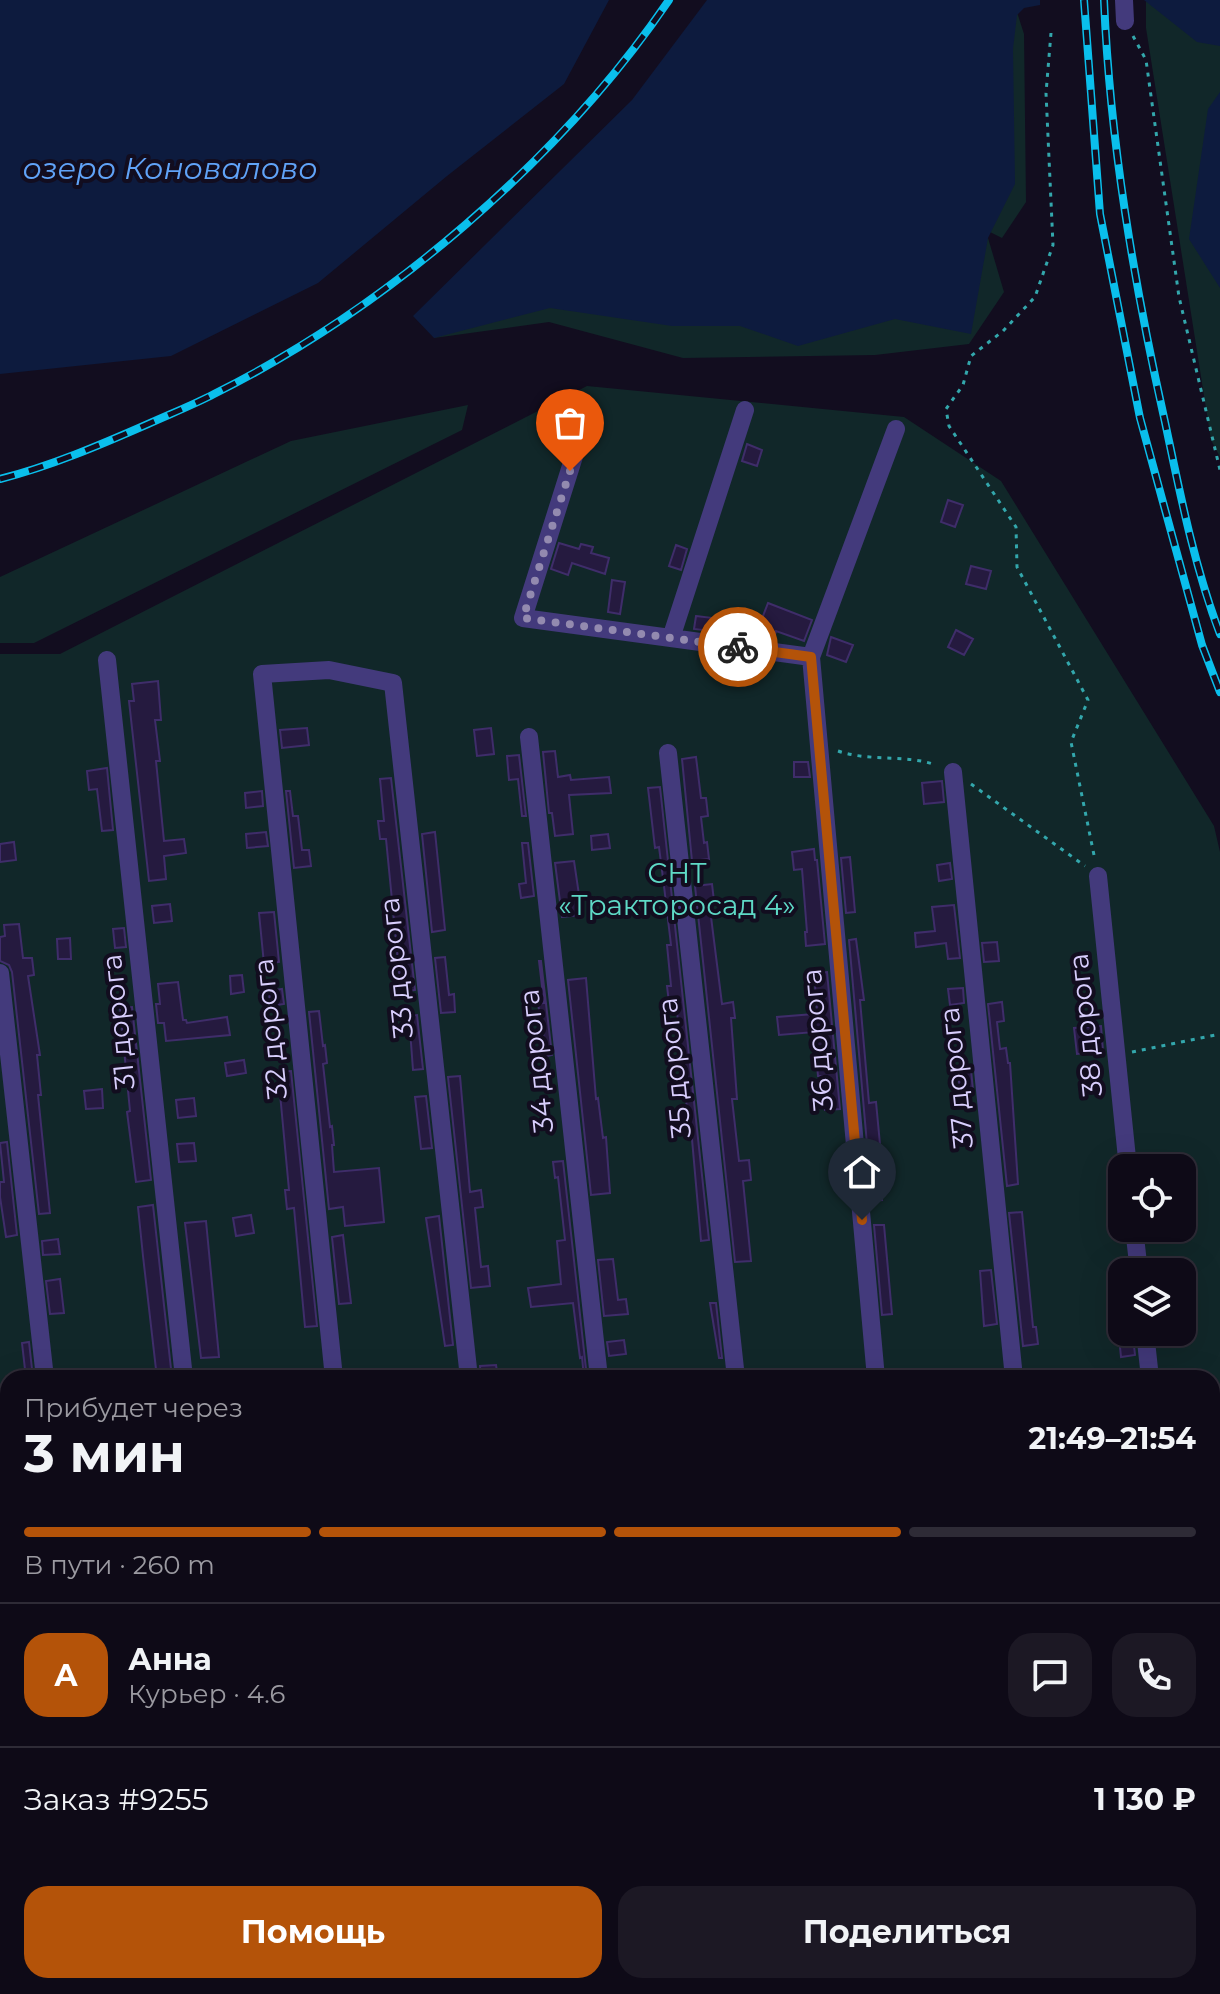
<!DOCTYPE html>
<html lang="ru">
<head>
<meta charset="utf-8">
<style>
	:root { --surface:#0e0a17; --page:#1c1824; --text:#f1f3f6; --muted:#9b9aa1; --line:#2e2b36; --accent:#b45309 }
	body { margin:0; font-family:Montserrat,sans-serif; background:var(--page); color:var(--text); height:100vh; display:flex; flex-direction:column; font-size:30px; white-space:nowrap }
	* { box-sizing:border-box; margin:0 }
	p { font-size:26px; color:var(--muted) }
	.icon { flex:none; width:44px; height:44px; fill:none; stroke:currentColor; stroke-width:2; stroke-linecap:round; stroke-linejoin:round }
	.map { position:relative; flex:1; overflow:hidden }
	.panel { position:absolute; left:0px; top:1370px; width:1220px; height:624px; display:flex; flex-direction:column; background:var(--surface); border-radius:24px 24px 0 0; box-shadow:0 8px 32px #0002,0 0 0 2px var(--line) }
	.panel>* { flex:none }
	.tools { position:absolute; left:1108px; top:1154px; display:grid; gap:16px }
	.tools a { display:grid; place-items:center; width:88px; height:88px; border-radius:16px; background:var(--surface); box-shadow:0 8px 32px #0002,0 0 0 2px var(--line); font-size:40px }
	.pin { position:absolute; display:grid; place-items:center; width:68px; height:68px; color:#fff; margin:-82px -34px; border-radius:50% 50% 50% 0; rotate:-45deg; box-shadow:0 0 8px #0007 }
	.pin .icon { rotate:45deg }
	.courier { position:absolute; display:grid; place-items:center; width:80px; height:80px; margin:-40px; border:6px solid #b45309; border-radius:50%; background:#fff; color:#222; box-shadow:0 2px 10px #0007 }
	.headline em { font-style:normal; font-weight:700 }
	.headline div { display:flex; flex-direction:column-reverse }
	.headline { display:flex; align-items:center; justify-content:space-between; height:136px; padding:0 24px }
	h1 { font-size:52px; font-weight:700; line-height:60px }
	.bar { display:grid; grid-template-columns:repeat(4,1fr); gap:12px 8px; align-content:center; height:96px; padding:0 24px }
	.bar i { height:10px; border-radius:6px; background:var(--line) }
	.bar .selected { background:var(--accent) }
	.bar p { grid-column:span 4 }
	.line { display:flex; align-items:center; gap:20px; padding:0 24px; border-top:2px solid var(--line) }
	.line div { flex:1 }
	.round { display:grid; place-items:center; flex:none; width:84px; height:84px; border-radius:24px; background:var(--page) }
	.cta { display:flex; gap:16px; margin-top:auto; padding:16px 24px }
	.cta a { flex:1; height:92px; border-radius:24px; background:var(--accent); color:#fff; font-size:32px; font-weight:700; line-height:92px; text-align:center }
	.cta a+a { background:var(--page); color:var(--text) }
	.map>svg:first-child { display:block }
	.green { fill:#112729; fill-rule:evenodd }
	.water { fill:#0d1b3e }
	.building { fill:#251a3f; stroke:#3f2d6a; stroke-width:2 }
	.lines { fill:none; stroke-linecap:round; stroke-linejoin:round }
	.path { stroke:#33a7ac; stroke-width:3; stroke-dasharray:4 6; stroke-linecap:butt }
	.minor { stroke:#433a7c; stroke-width:18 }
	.rail-casing { stroke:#0abfec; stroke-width:8 }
	.rail { stroke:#120d1f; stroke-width:5; stroke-dasharray:15; stroke-linecap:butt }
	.done { stroke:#938aaf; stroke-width:8; stroke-dasharray:0 14.4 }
	.route { stroke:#b45309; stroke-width:10 }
	.labels { text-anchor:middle; stroke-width:8; stroke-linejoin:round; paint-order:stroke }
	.park-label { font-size:28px; fill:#5ed9c6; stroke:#120d1f }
	.street-label { font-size:28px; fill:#d8cefd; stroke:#120d1f }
	.water-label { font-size:30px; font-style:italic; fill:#60a3f8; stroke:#120d1f }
</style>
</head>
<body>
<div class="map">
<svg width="1220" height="1994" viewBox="0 0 1220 1994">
	<rect width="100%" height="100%" fill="#120d1f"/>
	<path class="green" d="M1146,0h74v457l-9,-17 -65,-412z
		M1015,6l9,28 2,168 -24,36 -18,-9z
		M988,238l16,54 -35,52 -94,11 -192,3 -134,-36 -115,16 7,-11 40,-11z
		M587,386l317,31 97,64 213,345 6,26v1142h-1220v-1340h60zM1122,1168h60v60h-60zM1122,1272h60v60h-60zM8,1378h1204v608h-1204z
		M468,405l-6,25 -428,213h-34v-66l291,-136z"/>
	<path class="water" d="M0,0h609l-45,84 -117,92 -129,107 -147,73 -171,18z
		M707,0h333v5l-16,3 -7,7 -4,34 2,135 -27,54 -17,96 -76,-15 -97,27 -58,-20h-68l-122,-18 -116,30 -21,-22 219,-216z
		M1144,0h76v46l-23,-4z
		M1220,92v196l-31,-49 19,-130z"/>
	<path class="building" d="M747,444l15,6 -5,16 -15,-5z
		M948,500l15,5 -8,22 -14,-5z
		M559,543l20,6 2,-5 12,3 -2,6 18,5 -4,16 -33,-11 -4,12 -17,-6z
		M676,545l11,4 -6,21 -12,-4z
		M971,566l20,5 -5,18 -20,-5z
		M612,580l13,2 -5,32 -12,-2z
		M768,603l44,17 -8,21 -28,-10 -1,4 -17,-6z
		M696,616l17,2 -2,13 -17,-2z
		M956,630l17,9 -9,16 -16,-8z
		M831,637l22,8 -7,17 -19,-7z
		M158,681l3,39h-6l5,41h-4l8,80 20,-2 2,14 -22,3 2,23 -17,2 -20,-180h5l-2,-17z
		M307,728l2,17 -27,3 -2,-18z
		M491,728l3,26 -17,2 -3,-26z
		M555,751l3,26 12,-2 1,5 38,-3 2,16 -42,2 4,39 -18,2 -3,-23h-3l-6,-61z
		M519,755l7,61h-4l-4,-37 -9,1 -2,-24z
		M696,757l5,41h5l2,18 -7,1 3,26 3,-1 2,17 -17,2 -10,-102z
		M794,762h14l2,15h-16z
		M107,768l6,62 -11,1 -5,-42 -8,1 -2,-19z
		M391,778l24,212 -14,2 -15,-153h-6l-2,-18h6l-4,-42z
		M942,781l2,21 -20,2 -2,-21z
		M660,787l49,453 -8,1 -10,-113 -7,1 -2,-19 5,-1 -11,-107 -7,1 -2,-17h4l-4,-41h4l-7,-59 -5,-39 -4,1 -7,-60z
		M262,791l1,15 -17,2 -1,-15z
		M286,791h4l3,25h5l4,34h7l2,16 -17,2z
		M266,832l2,14 -21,2 -1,-14z
		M435,832l10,98 -13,2 -10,-98z
		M608,834l2,14 -18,2 -1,-14z
		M14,842l2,18 -16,2v-18z
		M522,843h6l6,53 -13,2 -2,-14 7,-1z
		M814,849l1,11h2l8,84 -19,2 -1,-14h2l-5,-63 -8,1 -2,-18z
		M850,857l5,55 -9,1 -5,-55z
		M574,861l8,54 -20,2 -7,-54z
		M950,863l2,16 -13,2 -2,-16z
		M712,884l2,17h-5l13,103 11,-2 2,16h-4l6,81h-5l7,62 10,-1 2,20 -8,1 8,80 -16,1 -40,-376z
		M170,904l2,17 -18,2 -2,-17z
		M954,905l6,53 -12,1 -2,-16 -30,4 -1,-14 20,-2 -3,-24z
		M274,912l5,50 -15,2 -5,-51z
		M19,924l4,34h9l2,17 -6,1 12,79h-3l4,40h-3l12,118 -11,1 -27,-242 -3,-7 -9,-4v-24l5,-1 -1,-11z
		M124,928l2,19 -11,1 -2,-19z
		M70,938l1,21h-13l-1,-20z
		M856,939l8,61h-4l9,103 7,-1 5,53h-6l7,45 -10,1 -23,-261z
		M997,942l2,19 -15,1 -2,-19z
		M445,957l4,38 5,-1 1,18 -14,1 -6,-55z
		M539,961h2l11,94 -5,1 -9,-52 6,-1z
		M827,972l13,137 -15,1 -3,-34h-4l-4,-44 -35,3 -2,-18 37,-3 3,-3 -3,-38z
		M242,975l2,17 -13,2 -1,-18z
		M586,978l10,121 2,-1 5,40 3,-1 4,56 -19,2 -23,-215z
		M178,982l5,38h3l1,3 40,-6 3,18 -64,6 -2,-18h-6l-2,-19h4l-2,-20z
		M963,988l1,15 -14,2 -2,-16z
		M282,989l2,15 -14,2 -1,-15z
		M1002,1002l2,19 -7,1 3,27 6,-1 2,15h2l8,121 -11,2 -19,-182z
		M132,1007l19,173 -15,2 -9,-70 3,-1 -10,-103z
		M319,1011l4,35 2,-1 2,18 -4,1 7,63 2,-1 2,19h-2l2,27 45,-4 5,54 -39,4 -2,-19 -14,2 -20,-197z
		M417,1015l6,54 -10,1 -4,-54z
		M1101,1026l2,25 -26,3 -3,-26z
		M244,1060l2,13 -19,3 -2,-13z
		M971,1070l2,20 -13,2 -2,-21z
		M291,1071l26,255 -12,1 -11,-119 -7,1 -2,-19h4l-11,-118z
		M460,1076l10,116 11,-2 2,17 -8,1 6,59 7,-1 2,20 -19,2 -23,-211z
		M102,1089l1,19 -17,1 -2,-18z
		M426,1096l6,52 -11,1 -6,-52z
		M194,1098l2,18 -18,2 -2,-18z
		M7,1142l10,93 -11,2 -6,-40v-15h4l-4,-39z
		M194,1143l2,18 -17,1 -2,-18z
		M563,1161l24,217h-3l-2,-21 -2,1 -7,-55 -42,4 -3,-19 33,-4 -4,-43 8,-1 -7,-63 -3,1 -2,-16z
		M153,1205l19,173h-15l-14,-122 -5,-49z
		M1022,1212l11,115h3l2,17 -15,2 -14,-133z
		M251,1215l3,18 -18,3 -3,-18z
		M439,1216l14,129 -8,1 -19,-128z
		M206,1221l13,136 -18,1 -16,-135z
		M874,1225h10l8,89 -10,1z
		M343,1235l8,68 -12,1 -7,-67z
		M58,1239l2,15 -17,1 -1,-14z
		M613,1259l5,41 8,-1 2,15 -24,2 -6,-56z
		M991,1270l6,54 -13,2 -4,-55z
		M60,1279l4,34 -14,1 -4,-33z
		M710,1303h6l6,55h-3z
		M1133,1336l2,19 -14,2 -2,-20z
		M624,1340l2,14 -17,2 -2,-14z
		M29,1342l4,36h-7l-4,-35z
		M496,1365l2,13h-17l-1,-12z"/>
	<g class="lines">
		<path class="path" d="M1051,33l-5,60 7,152 -18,52 -32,34 -32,25 -8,29 -17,24 3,17 67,101 1,40 71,133 -17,42 24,118
			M1133,36l13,24 33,237 41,173
			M838,751c32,11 67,3 98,14
			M971,784l114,82
			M1132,1052l88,-18"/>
		<path class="minor" d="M1124,0l1,21
			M588,412l-65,206 288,39
			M671,638l74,-228
			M107,660l77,718
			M529,737l70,641
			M668,753l68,625
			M953,772l61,606
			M1098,876l30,292
			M0,973l45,405
			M1134,1228l5,44
			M1145,1332l5,46
			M334,1378l-72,-704 67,-4 64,13 76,695
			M876,1378l-65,-721 85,-228
			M0,1549l8,-1
			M1212,1877l6,43
			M112,1986l1,8
			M253,1986l1,8
			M400,1986l1,8
			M535,1986v8
			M665,1986l1,8
			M802,1986l1,8
			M942,1986l1,8
			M1079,1986v8"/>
		<g class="rail-casing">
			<path id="rail" d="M1084,0l16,214 40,204 62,227 18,47
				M1104,0c6,143 30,283 61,422 15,71 29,144 55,212
				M0,479c51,-13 100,-34 148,-55 22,-10 45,-19 66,-30 173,-86 347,-235 455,-394"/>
		</g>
		<use href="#rail" class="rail"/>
	</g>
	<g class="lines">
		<path class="done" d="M570,471l-47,147 215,29"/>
		<path class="route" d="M738,647l73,10 51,563"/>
	</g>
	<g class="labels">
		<g class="park-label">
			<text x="677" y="883">СНТ<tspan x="677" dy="32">«Тракторосад 4»</tspan></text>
		</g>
		<g class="street-label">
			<text transform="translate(396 968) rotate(-96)" y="10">33 дорога</text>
			<text transform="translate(118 1022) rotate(-96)" y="10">31 дорога</text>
			<text transform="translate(1085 1025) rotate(-96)" y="10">38 дорога</text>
			<text transform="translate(270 1029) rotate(-96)" y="10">32 дорога</text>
			<text transform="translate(817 1040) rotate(-95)" y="10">36 дорога</text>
			<text transform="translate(536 1061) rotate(-96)" y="10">34 дорога</text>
			<text transform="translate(674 1068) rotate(-96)" y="10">35 дорога</text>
			<text transform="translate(956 1078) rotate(-96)" y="10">37 дорога</text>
		</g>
		<g class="water-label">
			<text x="170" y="179">озеро Коновалово</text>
		</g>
	</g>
</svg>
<div class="tools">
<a><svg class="icon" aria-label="locate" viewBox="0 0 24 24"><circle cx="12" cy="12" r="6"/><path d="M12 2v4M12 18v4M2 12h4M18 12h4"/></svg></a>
<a><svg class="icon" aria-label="layers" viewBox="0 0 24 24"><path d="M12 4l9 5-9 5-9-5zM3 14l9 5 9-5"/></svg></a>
</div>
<div class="pin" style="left:570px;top:471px;background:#ea580c"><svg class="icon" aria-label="bag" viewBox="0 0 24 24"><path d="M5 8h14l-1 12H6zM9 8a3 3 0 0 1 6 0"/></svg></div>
<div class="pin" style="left:862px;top:1220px;background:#1f2937"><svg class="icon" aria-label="home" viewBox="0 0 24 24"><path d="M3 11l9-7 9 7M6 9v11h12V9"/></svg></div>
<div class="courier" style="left:738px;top:647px"><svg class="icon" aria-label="bike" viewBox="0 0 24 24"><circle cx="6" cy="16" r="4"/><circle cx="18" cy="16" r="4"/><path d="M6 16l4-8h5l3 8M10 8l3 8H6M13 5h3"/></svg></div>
<section class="panel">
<div class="headline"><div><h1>3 мин</h1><p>Прибудет через</p></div><em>21:49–21:54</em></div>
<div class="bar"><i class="selected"></i><i class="selected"></i><i class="selected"></i><i></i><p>В пути · 260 m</p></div>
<div class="line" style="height:144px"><b class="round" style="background:var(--accent);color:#fff">А</b><div><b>Анна</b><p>Курьер · 4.6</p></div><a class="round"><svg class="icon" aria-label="chat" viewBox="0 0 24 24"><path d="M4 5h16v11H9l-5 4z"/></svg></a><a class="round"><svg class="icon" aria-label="phone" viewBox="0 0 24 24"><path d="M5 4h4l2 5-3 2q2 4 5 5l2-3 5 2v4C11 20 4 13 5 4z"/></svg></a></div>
<div class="line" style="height:104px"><div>Заказ #9255</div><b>1 130 ₽</b></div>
<div class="cta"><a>Помощь</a><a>Поделиться</a></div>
</section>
</div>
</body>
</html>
